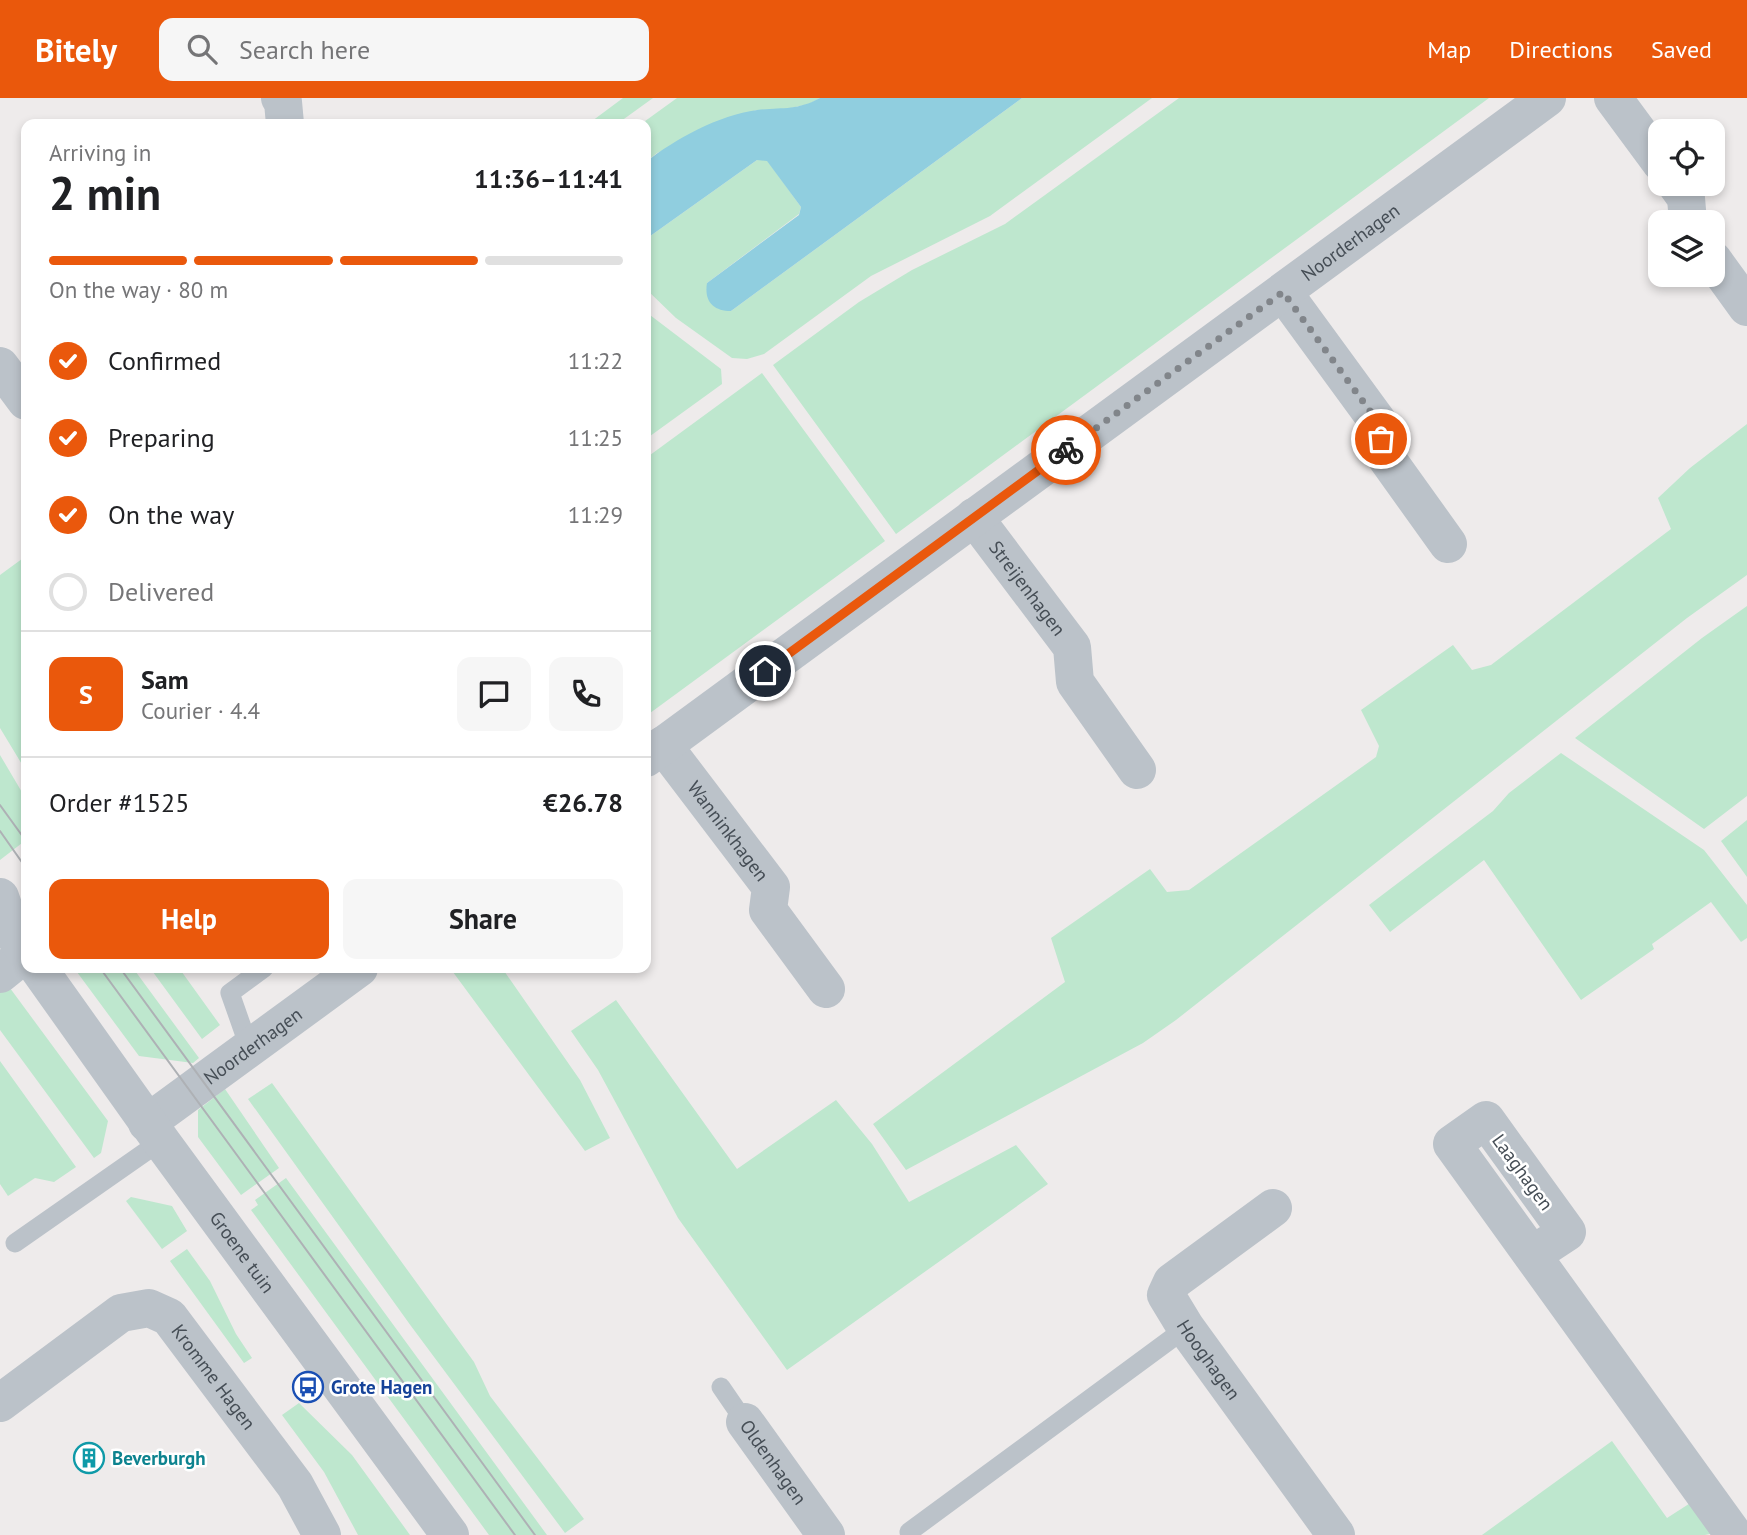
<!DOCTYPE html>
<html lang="en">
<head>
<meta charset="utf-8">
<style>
	:root { --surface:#fff; --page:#f6f6f6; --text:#202124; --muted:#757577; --line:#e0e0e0; --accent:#ea580c }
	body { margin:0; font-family:"PT Sans",sans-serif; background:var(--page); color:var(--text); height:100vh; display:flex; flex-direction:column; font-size:26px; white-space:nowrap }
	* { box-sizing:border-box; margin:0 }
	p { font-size:23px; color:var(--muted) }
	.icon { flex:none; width:38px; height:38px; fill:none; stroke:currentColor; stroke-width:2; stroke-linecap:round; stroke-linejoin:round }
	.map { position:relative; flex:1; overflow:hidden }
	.details { position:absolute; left:21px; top:21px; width:630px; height:854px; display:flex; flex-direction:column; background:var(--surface); border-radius:14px; box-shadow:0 4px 10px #0003 }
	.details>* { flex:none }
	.fabs { position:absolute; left:1648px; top:21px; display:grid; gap:14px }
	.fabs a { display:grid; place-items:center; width:77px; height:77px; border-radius:14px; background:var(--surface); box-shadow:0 4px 10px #0003; font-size:35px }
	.pin { position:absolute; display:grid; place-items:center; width:60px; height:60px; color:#fff; margin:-30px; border:4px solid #fff; border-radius:50%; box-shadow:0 2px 7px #0007 }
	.courier { position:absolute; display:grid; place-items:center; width:70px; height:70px; margin:-35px; border:5px solid #ea580c; border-radius:50%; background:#fff; color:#222; box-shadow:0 2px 9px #0007 }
	.head em { font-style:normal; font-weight:600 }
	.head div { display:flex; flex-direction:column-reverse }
	.head { display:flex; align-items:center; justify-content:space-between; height:119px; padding:0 28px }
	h1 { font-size:46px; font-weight:600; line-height:52px }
	.bar { display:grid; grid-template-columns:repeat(4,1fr); gap:10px 7px; align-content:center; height:84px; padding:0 28px }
	.bar i { height:9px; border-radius:5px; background:var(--line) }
	.bar .current { background:var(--accent) }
	.bar p { grid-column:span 4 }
	.line { display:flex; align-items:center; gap:18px; padding:0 28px; border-top:2px solid var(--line) }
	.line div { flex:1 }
	.round { display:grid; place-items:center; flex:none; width:74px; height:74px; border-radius:14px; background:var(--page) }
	ol { padding:0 28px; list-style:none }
	li { display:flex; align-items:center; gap:21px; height:77px }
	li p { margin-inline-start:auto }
	li .icon { padding:7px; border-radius:50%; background:var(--accent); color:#fff; stroke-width:4 }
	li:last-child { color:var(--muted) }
	li i { width:38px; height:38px; border:4px solid var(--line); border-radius:50% }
	.button { display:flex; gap:14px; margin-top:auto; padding:14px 28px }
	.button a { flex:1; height:80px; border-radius:14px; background:var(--accent); color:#fff; font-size:28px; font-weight:600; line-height:80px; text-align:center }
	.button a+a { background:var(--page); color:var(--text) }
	header { display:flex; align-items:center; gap:42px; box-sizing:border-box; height:98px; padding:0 35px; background:var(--accent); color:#fff }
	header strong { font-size:33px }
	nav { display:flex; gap:38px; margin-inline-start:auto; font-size:24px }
	.search { width:490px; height:63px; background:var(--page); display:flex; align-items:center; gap:18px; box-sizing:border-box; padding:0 24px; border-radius:14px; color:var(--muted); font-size:26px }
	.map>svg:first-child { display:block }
	.green { fill:#bee7ce }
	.water { fill:#90cedf }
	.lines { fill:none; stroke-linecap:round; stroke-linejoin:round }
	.service { stroke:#bbc2c9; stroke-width:19 }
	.minor { stroke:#bbc2c9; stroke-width:38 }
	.tertiary { stroke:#bbc2c9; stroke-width:38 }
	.tram { stroke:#aeb1b5; stroke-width:2 }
	.done { stroke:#81858a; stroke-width:7; stroke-dasharray:0 12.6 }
	.route { stroke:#ea580c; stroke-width:9 }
	.labels { text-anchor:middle; stroke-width:5; stroke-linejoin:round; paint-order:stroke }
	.street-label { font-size:19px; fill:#464e56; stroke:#fff }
	.transit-label { font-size:19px; font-weight:bold; fill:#164399; stroke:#fff; text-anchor:start }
	.culture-label { font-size:19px; font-weight:bold; fill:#0d838f; stroke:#fff; text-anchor:start }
</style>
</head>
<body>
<header>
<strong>Bitely</strong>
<div class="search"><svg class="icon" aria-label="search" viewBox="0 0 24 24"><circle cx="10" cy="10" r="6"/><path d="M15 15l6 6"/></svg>Search here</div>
<nav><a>Map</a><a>Directions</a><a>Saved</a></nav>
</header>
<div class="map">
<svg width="1747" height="1437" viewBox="0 0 1747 1437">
	<rect width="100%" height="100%" fill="#eeebeb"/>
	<path class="green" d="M623,0h30l-36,26h-29z
		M677,0h143l-11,6 -27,6h-26l-99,43 -11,9v-38h-5z
		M1022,0h130l-162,118 -119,60 -107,78 -17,5 -15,-1 -56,-40 -30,-29v-50l111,-79h10l34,47 -2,7 -92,69 24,28z
		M1179,0h310l-593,436 -123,-169 86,-63 53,-32 93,-46z
		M646,214l75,57 1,15 -76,55z
		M762,275l123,168 -239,175v-258z
		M1747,326v151l-60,43 -511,402 -33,23 -237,127 -33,-46 192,-142 -14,-44 99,-69 17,23 22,-2 187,-133 3,-11 -18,-36 92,-65 19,25 19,-5 180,-136 -13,-31 32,-30z
		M26,458v215l-26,-43v-153z
		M1747,508v190l-43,33 -129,-91 127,-100z
		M1561,655l143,97 43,55v33l-6,4 -30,-40 -59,42 2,5 -73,51 -97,-140 -94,72 -21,-27 124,-94 16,-18z
		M0,657l26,44v41l-26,20z
		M1747,722v57l-26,-36z
		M74,870h59l66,90 -6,5 -54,-7z
		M150,870h29l41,57 -18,14z
		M450,870h52l78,112 30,58 -25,13z
		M7,886l101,137 -7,32 -7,5 -94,-128v-41z
		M616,902l121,169 99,-69 36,44 37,58 107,-57 32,39 -261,186 -109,-152 -80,-148 -27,-39z
		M0,963l76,106 -22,15 -19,-4 -27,18 -8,-12z
		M272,985l202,279 16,34 94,123 -19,14 -154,-207 -163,-227z
		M225,991l54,79 -38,27 -43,-58v-27z
		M286,1080l261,357h-58l-238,-325 7,-5 -3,-5z
		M131,1099l41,9 15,25 -25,18 -36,-48z
		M187,1151l23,32 26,53 16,24 -8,5 -74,-102z
		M299,1305l53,52 58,80h-52l-34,-63 -42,-57z
		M1612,1343l55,77 28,-18 25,32 -15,3h-223z"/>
	<path class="water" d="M820,0h202l-291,213c-18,0 -27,-10 -24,-28l92,-68 2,-8 -34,-46 -10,-1 -111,79v-77c29,-23 73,-47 111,-52 25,-3 39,1 63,-12z"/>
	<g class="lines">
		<path class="service" d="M249,949l-19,-54 34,-25
			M15,1145l146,-102
			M721,1289l24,35
			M909,1434l277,-204"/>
		<g class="minor">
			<path d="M280,0l3,4 2,22"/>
			<path d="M1613,0l48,65"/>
			<path d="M1676,86l10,14 2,24"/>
			<path d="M1713,162l34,47"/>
			<path d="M1283,194l95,130 7,34 63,88"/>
			<path d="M0,268l26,35"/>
			<path id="s1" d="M974,419l98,130 3,35 62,88"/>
			<path id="s2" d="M663,647l108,142 -3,23 58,79"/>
			<path id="s3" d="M646,660l901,-660"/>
			<path d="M0,876l26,-21"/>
			<path id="s4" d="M147,1025l212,-155"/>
			<path id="s5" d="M1273,1110l-101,74 -6,13 20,33 150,207"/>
			<path d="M1532,1157l35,-23 -81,-112 -34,24 282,391"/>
			<path id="s6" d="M0,1305l121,-90 28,-5 20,9 126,168 27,50"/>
			<path id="s7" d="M745,1324l81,113"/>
		</g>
		<g class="tertiary">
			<path d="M0,799l12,35 14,20"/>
			<path id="s8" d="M38,870l123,173 289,394"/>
		</g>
		<path class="tram" d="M0,707l26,36
			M0,733l26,37
			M100,870l415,567
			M120,870l415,567"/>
	</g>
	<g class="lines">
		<path class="done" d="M1066,352l217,-158 95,130 3,17"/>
		<path class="route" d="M765,573l301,-221"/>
	</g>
	<defs>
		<g id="bus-ring" transform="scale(1.575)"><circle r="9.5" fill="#fff" stroke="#1a4fb4" stroke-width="1.5"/><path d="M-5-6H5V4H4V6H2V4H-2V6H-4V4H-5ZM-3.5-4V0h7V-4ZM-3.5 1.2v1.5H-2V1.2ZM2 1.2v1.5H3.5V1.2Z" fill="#1a4fb4"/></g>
		<g id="building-ring" transform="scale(1.575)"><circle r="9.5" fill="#fff" stroke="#0f9aa8" stroke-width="1.5"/><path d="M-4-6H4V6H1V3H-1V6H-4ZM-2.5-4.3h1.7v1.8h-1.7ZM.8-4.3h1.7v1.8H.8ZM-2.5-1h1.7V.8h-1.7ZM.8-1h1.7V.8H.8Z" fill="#0f9aa8"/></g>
	</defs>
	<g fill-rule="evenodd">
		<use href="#bus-ring" x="308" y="1289"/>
		<use href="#building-ring" x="89" y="1360"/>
	</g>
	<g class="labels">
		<g class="street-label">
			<text dy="7" stroke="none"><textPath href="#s3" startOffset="873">Noorderhagen</textPath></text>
			<text dy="7" stroke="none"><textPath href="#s1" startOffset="89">Streijenhagen</textPath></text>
			<text dy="7" stroke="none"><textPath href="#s2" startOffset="108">Wanninkhagen</textPath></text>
			<text dy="7" stroke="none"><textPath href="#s4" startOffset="131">Noorderhagen</textPath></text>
			<text transform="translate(1523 1074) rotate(54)" y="7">Laaghagen</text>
			<text dy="7" stroke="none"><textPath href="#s8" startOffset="350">Groene tuin</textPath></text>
			<text dy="7" stroke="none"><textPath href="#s5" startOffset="217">Hooghagen</textPath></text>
			<text dy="7" stroke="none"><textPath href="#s6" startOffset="276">Kromme Hagen</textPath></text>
			<text dy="7" stroke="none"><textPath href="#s7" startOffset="49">Oldenhagen</textPath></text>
		</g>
		<g class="transit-label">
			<text x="331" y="1296">Grote Hagen</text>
		</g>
		<g class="culture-label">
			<text x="112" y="1367">Beverburgh</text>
		</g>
	</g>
</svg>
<div class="fabs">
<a><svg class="icon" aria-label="locate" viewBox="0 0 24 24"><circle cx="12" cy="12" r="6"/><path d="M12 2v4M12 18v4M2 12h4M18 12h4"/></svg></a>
<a><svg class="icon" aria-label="layers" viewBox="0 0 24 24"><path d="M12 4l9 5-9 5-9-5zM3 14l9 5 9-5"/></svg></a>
</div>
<div class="pin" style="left:1381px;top:341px;background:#ea580c"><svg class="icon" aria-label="bag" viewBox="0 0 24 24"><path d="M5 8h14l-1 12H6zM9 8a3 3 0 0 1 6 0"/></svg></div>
<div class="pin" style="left:765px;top:573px;background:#1f2937"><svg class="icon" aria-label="home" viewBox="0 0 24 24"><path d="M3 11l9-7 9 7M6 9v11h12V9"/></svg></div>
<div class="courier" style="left:1066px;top:352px"><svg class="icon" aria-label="bike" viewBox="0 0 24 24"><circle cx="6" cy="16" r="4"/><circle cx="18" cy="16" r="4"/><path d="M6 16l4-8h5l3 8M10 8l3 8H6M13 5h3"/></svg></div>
<section class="details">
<div class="head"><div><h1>2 min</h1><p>Arriving in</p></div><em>11:36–11:41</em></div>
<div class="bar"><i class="current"></i><i class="current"></i><i class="current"></i><i></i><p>On the way · 80 m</p></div>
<ol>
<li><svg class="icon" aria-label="check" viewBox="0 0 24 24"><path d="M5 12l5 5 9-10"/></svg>Confirmed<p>11:22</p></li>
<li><svg class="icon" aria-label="check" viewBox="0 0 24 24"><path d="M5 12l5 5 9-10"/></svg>Preparing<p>11:25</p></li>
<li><svg class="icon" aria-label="check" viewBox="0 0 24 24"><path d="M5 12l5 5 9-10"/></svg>On the way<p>11:29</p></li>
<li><i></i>Delivered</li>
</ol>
<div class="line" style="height:126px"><b class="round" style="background:var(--accent);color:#fff">S</b><div><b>Sam</b><p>Courier · 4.4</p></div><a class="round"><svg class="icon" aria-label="chat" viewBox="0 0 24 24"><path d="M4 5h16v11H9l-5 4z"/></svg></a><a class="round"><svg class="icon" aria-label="phone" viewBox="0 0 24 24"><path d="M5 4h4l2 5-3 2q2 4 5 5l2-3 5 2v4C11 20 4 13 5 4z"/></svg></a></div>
<div class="line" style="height:91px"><div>Order #1525</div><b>€26.78</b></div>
<div class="button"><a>Help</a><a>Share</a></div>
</section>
</div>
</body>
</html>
